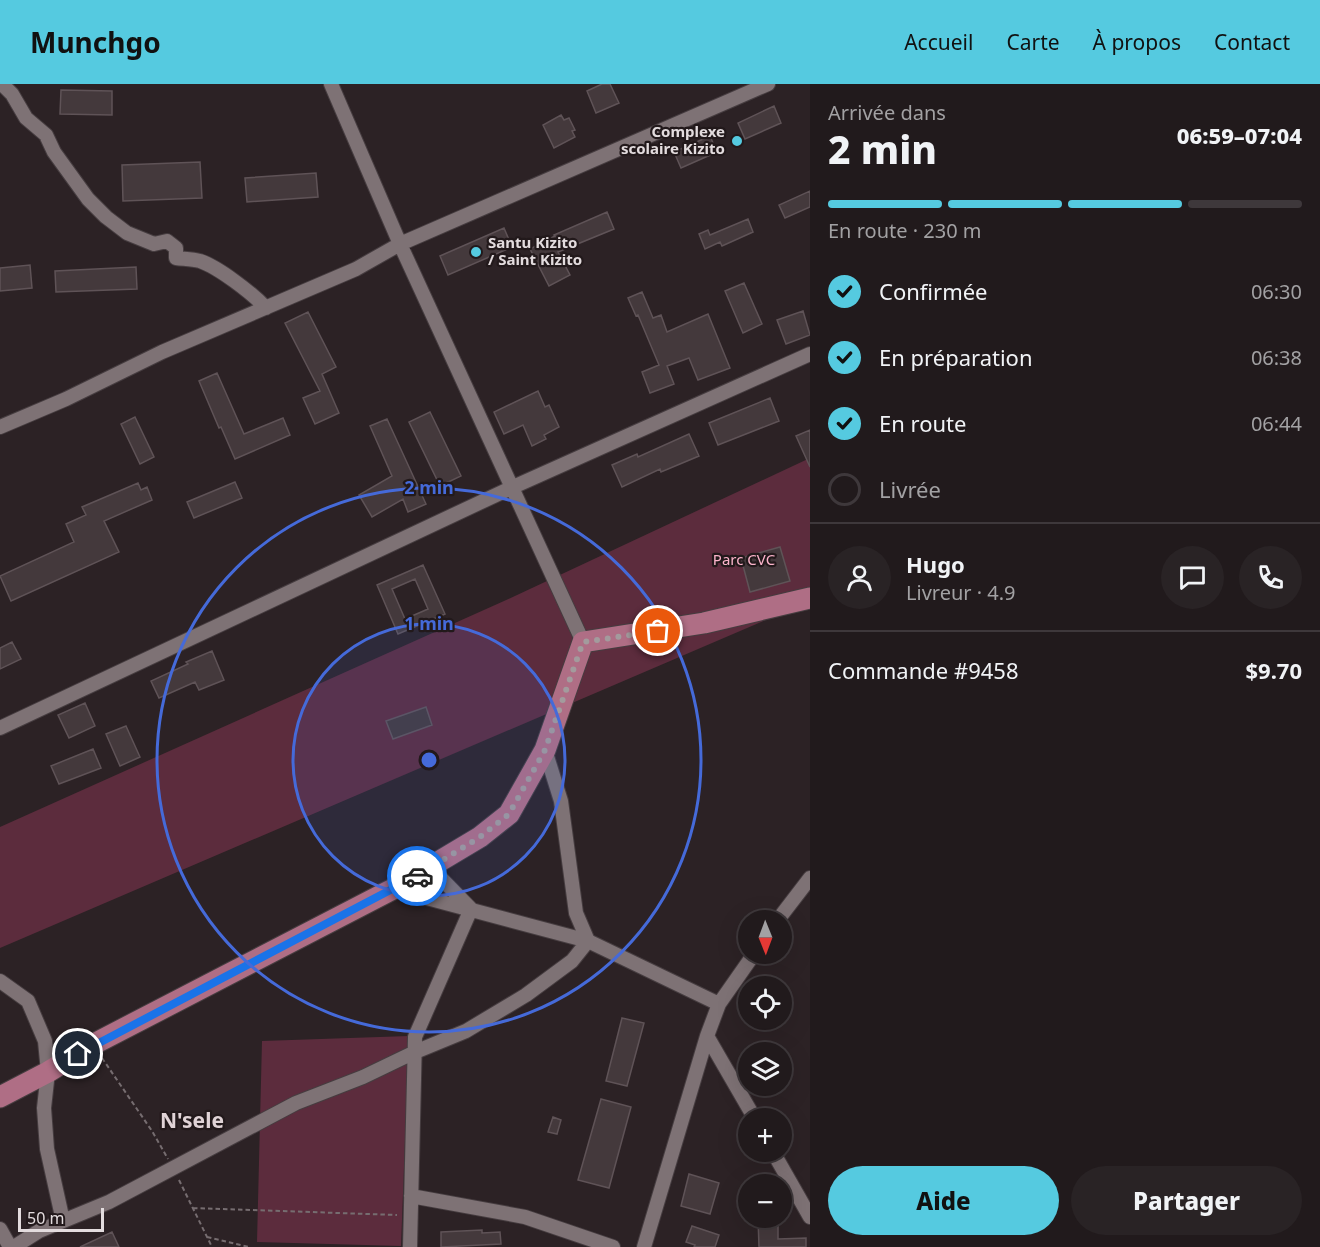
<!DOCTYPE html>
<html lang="fr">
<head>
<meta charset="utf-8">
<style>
	:root { --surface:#211a1c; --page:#292325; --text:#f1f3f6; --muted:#a2a1a3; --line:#3e383b; --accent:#55cae0 }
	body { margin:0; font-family:"Noto Sans",sans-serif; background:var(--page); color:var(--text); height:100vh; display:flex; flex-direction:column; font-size:22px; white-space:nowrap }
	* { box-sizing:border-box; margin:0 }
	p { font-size:20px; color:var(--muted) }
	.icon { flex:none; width:33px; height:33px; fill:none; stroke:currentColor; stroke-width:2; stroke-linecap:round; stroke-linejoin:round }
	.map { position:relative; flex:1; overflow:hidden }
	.panel { display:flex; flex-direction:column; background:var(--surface); width:510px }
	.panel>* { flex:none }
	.needle { width:39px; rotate:179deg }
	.fabs { position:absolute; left:738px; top:826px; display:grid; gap:12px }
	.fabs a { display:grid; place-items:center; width:54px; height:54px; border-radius:50%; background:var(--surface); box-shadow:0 6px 24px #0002,0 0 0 2px var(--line); font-size:30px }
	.scale { position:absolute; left:18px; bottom:15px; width:86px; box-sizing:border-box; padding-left:6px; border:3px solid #e3dcde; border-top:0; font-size:16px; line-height:21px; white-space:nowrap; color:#e3dcde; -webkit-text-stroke:4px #22191b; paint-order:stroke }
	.pin { position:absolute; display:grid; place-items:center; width:51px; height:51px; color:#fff; margin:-26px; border:3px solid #fff; border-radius:50%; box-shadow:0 2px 6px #0007 }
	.courier { position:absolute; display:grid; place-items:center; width:60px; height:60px; margin:-30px; border:4px solid #1a73e8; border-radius:50%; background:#fff; color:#222; box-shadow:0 2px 8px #0007 }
	.overview em { font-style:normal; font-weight:800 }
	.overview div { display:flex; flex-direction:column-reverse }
	.overview { display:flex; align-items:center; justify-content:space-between; height:102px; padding:0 18px }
	h1 { font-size:39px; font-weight:800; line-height:45px }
	.bar { display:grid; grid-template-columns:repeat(4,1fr); gap:9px 6px; align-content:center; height:72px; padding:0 18px }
	.bar i { height:8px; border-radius:4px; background:var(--line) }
	.bar .active { background:var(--accent) }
	.bar p { grid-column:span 4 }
	.line { display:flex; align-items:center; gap:15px; padding:0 18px; border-top:2px solid var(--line) }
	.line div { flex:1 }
	.round { display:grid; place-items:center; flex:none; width:63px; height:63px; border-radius:32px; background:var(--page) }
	ol { padding:0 18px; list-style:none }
	li { display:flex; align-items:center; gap:18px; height:66px }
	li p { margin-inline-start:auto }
	li .icon { padding:6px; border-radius:50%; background:var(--accent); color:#111; stroke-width:4 }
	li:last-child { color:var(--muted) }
	li i { width:33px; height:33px; border:3px solid var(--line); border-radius:50% }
	.action { display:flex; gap:12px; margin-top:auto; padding:12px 18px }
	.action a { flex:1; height:69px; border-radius:36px; background:var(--accent); color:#111; font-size:24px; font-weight:800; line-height:69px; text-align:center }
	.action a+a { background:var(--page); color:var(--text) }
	header { display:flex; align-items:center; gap:36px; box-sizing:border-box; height:84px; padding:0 30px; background:var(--accent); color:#111 }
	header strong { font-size:28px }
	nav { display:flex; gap:33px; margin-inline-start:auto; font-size:21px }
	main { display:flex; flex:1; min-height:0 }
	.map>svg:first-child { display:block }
	.green { fill:#5c2c3d }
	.building { fill:#44393c; stroke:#5f5357; stroke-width:1.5; fill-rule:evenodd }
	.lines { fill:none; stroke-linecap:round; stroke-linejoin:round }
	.street-casing { stroke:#463d40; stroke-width:16 }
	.primary-casing { stroke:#463d40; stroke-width:23 }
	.path { stroke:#766d70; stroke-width:2; stroke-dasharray:4.5 3; stroke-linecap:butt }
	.street { stroke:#7e7275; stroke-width:14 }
	.primary { stroke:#af6e85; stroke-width:21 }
	.done { stroke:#a39b9d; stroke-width:6; stroke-dasharray:0 10.8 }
	.route { stroke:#1a73e8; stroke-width:8 }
	.ring { fill:none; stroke:#456ad9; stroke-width:3 }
	.poi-dot { fill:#55cae0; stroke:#22191b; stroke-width:2 }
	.labels { text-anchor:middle; stroke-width:4.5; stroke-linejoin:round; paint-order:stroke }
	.poi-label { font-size:15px; font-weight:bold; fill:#e3dcde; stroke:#22191b; text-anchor:end }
	.park-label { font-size:15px; fill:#fcb4cb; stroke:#22191b }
	.district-label { font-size:21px; font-weight:bold; fill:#e0d3d6; stroke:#22191b }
	.centre { fill:#456ad9; stroke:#22191b; stroke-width:3 }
	.ring-label { font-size:18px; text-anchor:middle; font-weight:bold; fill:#456ad9; stroke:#22191b; stroke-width:4.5; stroke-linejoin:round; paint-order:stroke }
</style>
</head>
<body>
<header>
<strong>Munchgo</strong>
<nav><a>Accueil</a><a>Carte</a><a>À propos</a><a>Contact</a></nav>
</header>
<main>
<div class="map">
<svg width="810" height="1163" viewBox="0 0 810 1163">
	<rect width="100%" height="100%" fill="#2c2225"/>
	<path class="green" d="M810,374v143l-810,347v-121l504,-226z
		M409,952l-8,210 -144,-4 5,-201z"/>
	<path class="building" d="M602,0h8l9,19 -23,10 -9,-22z
		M61,6l51,1v24l-52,-1z
		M774,22l7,17 -36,16 -7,-16z
		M561,31l3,5 5,-2 6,12 -3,1 3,6 -21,11 -11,-23z
		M710,52l7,16 -36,16 -7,-16z
		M200,78l2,36 -79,3 -1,-36z
		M316,89l2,24 -71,5 -2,-24z
		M810,107v16l-25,11 -6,-13z
		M607,128l7,17 -56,23 12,23 -21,11 -19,-37 25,-13 -1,-1z
		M748,135l5,13 -31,14 -2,-4 -15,7 -6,-15 9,-4 2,5z
		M504,144l8,19 -64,28 -8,-19z
		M30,181l2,23 -32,3v-23z
		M136,183l1,22 -81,3 -1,-21z
		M744,199l18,41 -19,9 -18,-42z
		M642,208l11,26 8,-3 6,17 41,-18 22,54 -32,12 -9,-22 -22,8 7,18 -24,9 -8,-21 17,-7 -21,-50 -2,1 -8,-18z
		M803,227l7,24 -24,9 -9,-24z
		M308,228l28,55 -14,7 17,39 -24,11 -12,-26 17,-7 -35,-68z
		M217,289l27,61 39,-16 7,17 -55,24 -14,-32 -2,1 -20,-47z
		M538,307l7,16 4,-2 10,22 -15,8 2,4 -14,7 -9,-21 -19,9 -10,-22z
		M770,314l9,23 -61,24 -9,-22z
		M430,328l31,64 -21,10 -31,-64z
		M135,333l19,40 -14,7 -19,-40z
		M387,335l39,85 -18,8 -5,-13 -31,18 -13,-22 33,-19 -22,-50z
		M810,346v37l-14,-31z
		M689,350l10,22 -38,16 -1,-3 -38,18 -10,-22 25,-11 1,3z
		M235,398l7,16 -48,20 -7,-16z
		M138,399l3,7 6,-3 5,13 -48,21 15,31 -108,49 -11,-25 74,-34 -8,-18 20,-9 -4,-8z
		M780,463l10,34 -40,11 -9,-34z
		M423,481l22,49 -47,20 -21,-49zM415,495l13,30 -23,10 -13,-30z
		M12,558l9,17 -21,10v-21z
		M212,567l12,29 -25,10 -4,-8 -36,16 -8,-17 37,-17 -2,-2z
		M85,619l10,23 -26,12 -11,-23z
		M426,623l6,18 -39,14 -7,-18z
		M126,642l14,31 -20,9 -14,-32z
		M93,665l8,19 -42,16 -8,-18z
		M622,934l22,5 -17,63 -21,-5z
		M601,1015l30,8 -22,81 -31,-8z
		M553,1033l8,3 -4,14 -9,-2z
		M689,1090l30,9 -9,31 -29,-8z
		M758,1134h20v21l28,-1v9h-47z
		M692,1142l27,9 -4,12h-21l1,-2 -9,-3z
		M482,1146v3l18,-1 1,12 -60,3v-15z
		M112,1148l7,15h-39z"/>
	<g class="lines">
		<g class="street-casing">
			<path id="street" d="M2,0l10,10 14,24 20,17 8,17 34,47 18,18 21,16 27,11 13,-3 9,7v10c8,1 16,1 24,3 18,6 52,32 66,47
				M331,0l69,160 183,398
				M0,343l66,-28 96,-47 194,-83 44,-25 368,-160
				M0,644l513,-241 297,-133
				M545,666l16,51 15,112 12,28
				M393,805l195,52 131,63
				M777,837l33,-43
				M0,897l28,20 17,40 3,31 -4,36 3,41 16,72 -24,10 -25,16
				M707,952l48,83
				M773,1068l37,65
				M411,1112l114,21 88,30
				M63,1137l46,-19 187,-99 67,-26 52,-25 51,-21 60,-36 46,-34 16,-20
				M0,1145l10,18
				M410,1163l5,-210 56,-128 -40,-41
				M644,1163l63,-211 12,-32 35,-50"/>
		</g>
		<g class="primary-casing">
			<path id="primary" d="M0,1013l48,-25 44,-27 301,-156 87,-52 29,-23 36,-64 38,-108 121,-19 106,-25"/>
		</g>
		<path class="path" d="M102,974l50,73 16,28
			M179,1096l33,67
			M193,1124l204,7
			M207,1153l42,10"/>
		<use href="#street" class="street"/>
		<use href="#primary" class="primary"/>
	</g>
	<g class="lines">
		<path class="done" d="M417,792l63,-39 29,-23 36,-64 38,-108 75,-11"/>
		<path class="route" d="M78,970l339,-178"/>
	</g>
	<circle cx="429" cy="676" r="136" fill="#456ad9" fill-opacity=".12"/>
	<g class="ring">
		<circle cx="429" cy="676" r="136"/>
		<circle cx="429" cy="676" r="272"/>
	</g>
	<g class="poi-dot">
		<circle cx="737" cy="57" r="6"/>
		<circle cx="476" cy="168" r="6"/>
	</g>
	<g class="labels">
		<g class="poi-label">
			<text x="725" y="53">Complexe<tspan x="725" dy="17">scolaire Kizito</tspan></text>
			<text x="488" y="164" text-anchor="start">Santu Kizito<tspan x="488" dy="17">/ Saint Kizito</tspan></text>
		</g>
		<g class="park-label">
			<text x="744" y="481">Parc CVC</text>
		</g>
		<g class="district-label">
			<text x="192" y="1044">N'sele</text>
		</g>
	</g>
	<circle cx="429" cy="676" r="9" class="centre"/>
	<g class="ring-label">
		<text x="429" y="410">2 min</text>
		<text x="429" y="546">1 min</text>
	</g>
</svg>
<div class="fabs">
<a><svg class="needle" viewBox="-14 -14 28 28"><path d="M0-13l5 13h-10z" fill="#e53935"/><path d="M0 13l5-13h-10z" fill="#a2a1a3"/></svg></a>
<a><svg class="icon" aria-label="locate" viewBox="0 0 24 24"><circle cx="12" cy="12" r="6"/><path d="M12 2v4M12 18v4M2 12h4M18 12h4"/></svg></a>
<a><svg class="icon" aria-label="layers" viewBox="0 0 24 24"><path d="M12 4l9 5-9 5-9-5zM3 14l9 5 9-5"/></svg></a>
<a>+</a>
<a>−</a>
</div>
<div class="scale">50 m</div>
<div class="pin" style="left:658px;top:547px;background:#ea580c"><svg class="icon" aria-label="bag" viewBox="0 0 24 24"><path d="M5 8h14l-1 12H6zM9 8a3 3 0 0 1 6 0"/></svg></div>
<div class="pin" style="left:78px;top:970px;background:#1f2937"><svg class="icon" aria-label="home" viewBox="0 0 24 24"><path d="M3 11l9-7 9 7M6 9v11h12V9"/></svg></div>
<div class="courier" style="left:417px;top:792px"><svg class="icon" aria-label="car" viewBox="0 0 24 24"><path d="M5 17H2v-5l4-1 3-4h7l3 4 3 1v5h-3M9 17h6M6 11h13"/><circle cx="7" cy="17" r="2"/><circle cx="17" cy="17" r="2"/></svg></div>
</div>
<section class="panel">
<div class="overview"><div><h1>2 min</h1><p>Arrivée dans</p></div><em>06:59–07:04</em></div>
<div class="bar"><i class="active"></i><i class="active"></i><i class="active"></i><i></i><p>En route · 230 m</p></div>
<ol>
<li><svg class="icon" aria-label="check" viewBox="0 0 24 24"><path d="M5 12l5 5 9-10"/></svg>Confirmée<p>06:30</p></li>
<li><svg class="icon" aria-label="check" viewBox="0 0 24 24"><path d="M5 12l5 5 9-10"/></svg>En préparation<p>06:38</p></li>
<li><svg class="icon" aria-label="check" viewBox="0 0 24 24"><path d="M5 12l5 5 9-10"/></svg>En route<p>06:44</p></li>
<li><i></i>Livrée</li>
</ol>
<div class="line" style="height:108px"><a class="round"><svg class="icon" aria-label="person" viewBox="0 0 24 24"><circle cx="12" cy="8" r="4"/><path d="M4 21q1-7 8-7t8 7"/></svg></a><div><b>Hugo</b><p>Livreur · 4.9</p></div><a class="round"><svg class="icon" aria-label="chat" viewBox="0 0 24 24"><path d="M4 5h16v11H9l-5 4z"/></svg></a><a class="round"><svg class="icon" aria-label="phone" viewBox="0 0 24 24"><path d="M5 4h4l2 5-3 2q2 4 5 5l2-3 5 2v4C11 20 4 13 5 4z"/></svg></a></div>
<div class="line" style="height:78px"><div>Commande #9458</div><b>$9.70</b></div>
<div class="action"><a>Aide</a><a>Partager</a></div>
</section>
</main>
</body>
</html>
